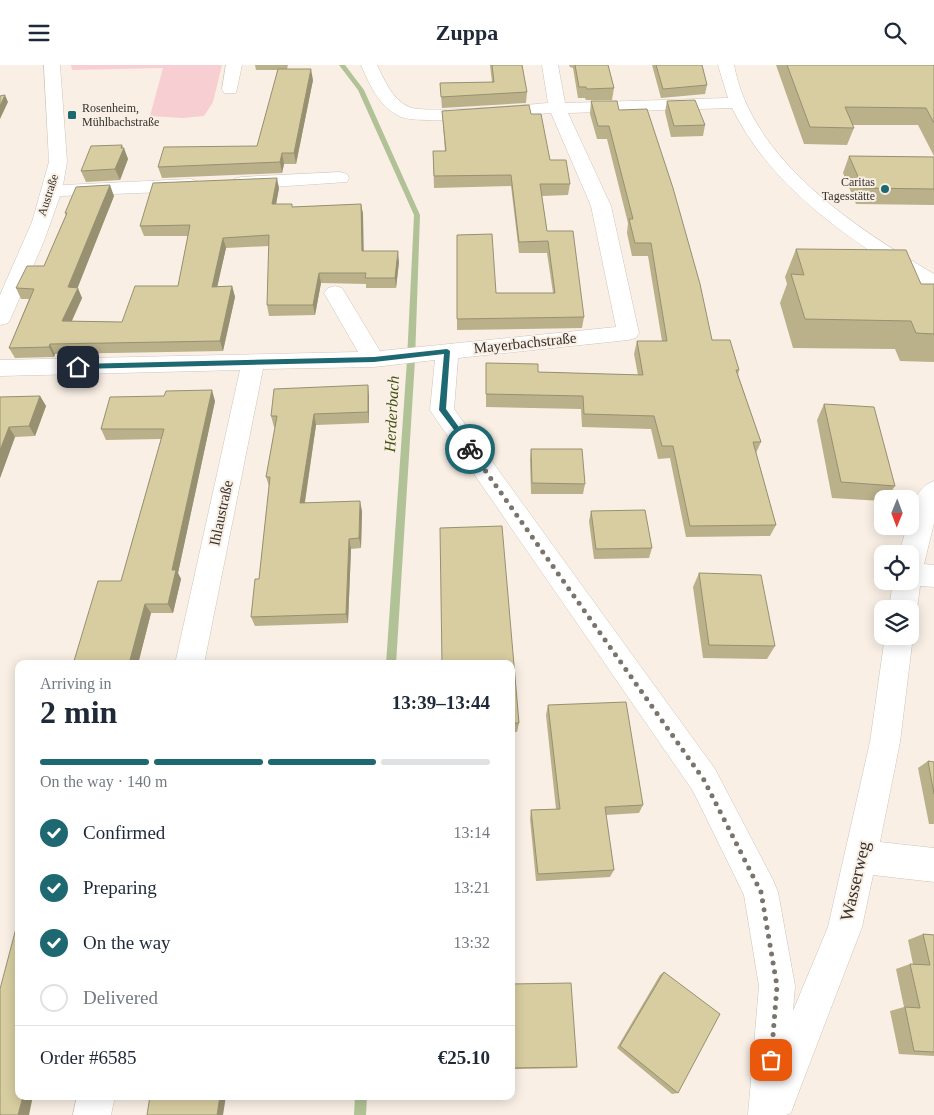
<!DOCTYPE html>
<html lang="en">
<head>
<meta charset="utf-8">
<style>
	:root { --surface:#fff; --page:#f6f6f7; --text:#1f2937; --muted:#747a83; --line:#e0e1e3; --accent:#1d6871 }
	body { margin:0; font-family:Georgia,serif; background:var(--page); color:var(--text); height:100vh; display:flex; flex-direction:column; font-size:19px; white-space:nowrap }
	* { box-sizing:border-box; margin:0 }
	p { font-size:16px; color:var(--muted) }
	.icon { flex:none; width:28px; height:28px; fill:none; stroke:currentColor; stroke-width:2; stroke-linecap:round; stroke-linejoin:round }
	.map { position:relative; flex:1; overflow:hidden }
	.side { position:absolute; left:15px; top:595px; width:500px; height:440px; display:flex; flex-direction:column; background:var(--surface); border-radius:10px; box-shadow:0 2px 12px #0003 }
	.side>* { flex:none }
	.needle { width:32px; rotate:181deg }
	.buttons { position:absolute; left:874px; top:425px; display:grid; gap:10px }
	.buttons a { display:grid; place-items:center; width:45px; height:45px; border-radius:10px; background:var(--surface); box-shadow:0 2px 12px #0003; font-size:25px }
	.pin { position:absolute; display:grid; place-items:center; width:42px; height:42px; color:#fff; margin:-21px; border-radius:10px; box-shadow:0 2px 8px #0006 }
	.courier { position:absolute; display:grid; place-items:center; width:50px; height:50px; margin:-25px; border:4px solid #1d6871; border-radius:50%; background:#fff; color:#222; box-shadow:0 1px 6px #0007 }
	.summary em { font-style:normal; font-weight:700 }
	.summary div { display:flex; flex-direction:column-reverse }
	.summary { display:flex; align-items:center; justify-content:space-between; height:85px; padding:0 25px }
	h1 { font-size:32px; font-weight:700; line-height:38px }
	.bar { display:grid; grid-template-columns:repeat(4,1fr); gap:8px 5px; align-content:center; height:60px; padding:0 25px }
	.bar i { height:6px; border-radius:4px; background:var(--line) }
	.bar .active { background:var(--accent) }
	.bar p { grid-column:span 4 }
	.line { display:flex; align-items:center; gap:12px; padding:0 25px; border-top:1px solid var(--line) }
	.line div { flex:1 }
	ol { padding:0 25px; list-style:none }
	li { display:flex; align-items:center; gap:15px; height:55px }
	li p { margin-inline-start:auto }
	li .icon { padding:5px; border-radius:50%; background:var(--accent); color:#fff; stroke-width:4 }
	li:last-child { color:var(--muted) }
	li i { width:28px; height:28px; border:2px solid var(--line); border-radius:50% }
	header { display:flex; justify-content:space-between; align-items:center; height:65px; padding:0 25px; background:var(--surface); font-size:22px; font-weight:700 }
	.map>svg:first-child { display:block }
	.green { fill:#f7cfd2 }
	.lines { fill:none; stroke-linecap:round; stroke-linejoin:round }
	.stream { fill:#b2c297; fill-rule:evenodd }
	.minor-casing { stroke:#cec4bb; stroke-width:1 }
	.minor { fill:#fff; fill-rule:evenodd }
	.wall { fill:#bab08a }
	.shaded-wall { fill:#979071 }
	.building { fill:#d8cda1; stroke:#979071 }
	.route { fill:#1d6871 }
	.done { stroke:#79746d; stroke-width:5; stroke-dasharray:0 9 }
	.poi-dot { fill:#1d6871; stroke:#f9efe5; stroke-width:2 }
	.labels { text-anchor:middle; stroke-width:4; stroke-linejoin:round; paint-order:stroke }
	.far-poi-label { font-size:12px; fill:#34312d; stroke:#f9efe5; text-anchor:start }
	.far-street-label { font-size:12px; fill:#34312d; stroke:#f9efe5 }
	.street-label { font-size:15px; fill:#34312d; stroke:#f9efe5 }
	.water-label { font-size:16px; font-style:italic; fill:#3f5110; stroke:#f9efe5 }
	.near-street-label { font-size:18px; fill:#34312d; stroke:#f9efe5 }
</style>
</head>
<body>
<header><svg class="icon" aria-label="menu" viewBox="0 0 24 24"><path d="M4 6h16M4 12h16M4 18h16"/></svg>Zuppa<svg class="icon" aria-label="search" viewBox="0 0 24 24"><circle cx="10" cy="10" r="6"/><path d="M15 15l6 6"/></svg></header>
<div class="map">
<svg width="934" height="1050" viewBox="0 0 934 1050">
	<rect width="100%" height="100%" fill="#f9efe5"/>
	<path class="green" d="M71,0h151l-9,37 -9,14 -21,2 -33,-2 13,-48 -91,2z"/>
	<g class="lines">
		<path class="stream" d="M339,0h6l19,25 56,125 -5,145 -19,304h-10l21,-304 7,-145 -56,-125z
			M355,1031h12l-1,19h-12z"/>
		<g class="minor-casing">
			<path id="minor" d="M44,0h16l7,97 -4,23 127,-6 7,2 2,4 -2,4 -7,2 -130,5 -16,45 -33,77 -3,5 -8,2v-30l32,-73 17,-60z
				M226,0h16l-6,28h-12l-2,-4z
				M361,0h16c8,16 15,34 32,42 13,7 117,-2 139,-4l-6,-38h16l7,38 163,-5 -10,-33h16c18,96 122,163 200,209v16c-18,-5 -34,-19 -49,-29 -62,-41 -119,-85 -153,-153l-164,5 43,93 28,127 -3,5 -8,2 -170,18 -4,51 261,360 58,111 5,12 17,94 -2,25 35,-84 42,-185 15,-106h25v-7l3,7 -13,106 -20,100 54,6v34l-61,-7 -11,52 -66,172 -5,14 -5,2h-38l11,-129 -15,-91 -51,-104 -259,-375 -4,-6 5,-50 -61,7 -111,2 -59,295h-29l65,-294 -240,6v-16l358,-8 -34,-59 4,-5 7,-2 7,2 38,63 236,-24 -25,-121 -40,-93c-26,2 -136,13 -152,3 -21,-11 -29,-31 -38,-51z
				M340,107l7,2 2,4 -2,4 -106,7 -7,-2 -2,-4 2,-4 7,-2z
				M934,416v42l-10,41 10,1v22l-14,-1 -3,23 -7,9v-9h-21l4,-28h17v-27h-11l8,-28h3c0,-18 6,-39 24,-45z
				M77,1031h38l-4,19h-38z"/>
		</g>
		<use href="#minor" class="minor"/>
	</g>
	<path class="wall" d="M255,0h33l-1,4 26,11 -17,84h-12l-2,9 -120,5 -4,-11 99,-21 21,-76h-22z
		M490,0h32l5,27 -1,11 -84,5 -2,-25 52,-1z
		M569,0h39l6,23 -2,12h-26l-1,-2h-7l-5,-30 -3,-1z
		M652,0h50l5,20 -2,9 -44,4z
		M776,0h158v91l-16,-31h-66l2,3 -7,17 -43,-1z
		M591,36l28,9 93,230 27,30 -1,5 23,67 -5,11 20,72 -6,11 -84,1 -16,-79 -12,1 -7,-30 -69,-2 -1,-18 -95,-2v-44l52,9 100,3 -4,-21 3,-13h25l-14,-85h-16l-5,-23 1,-10 -21,-84h-10l-7,-25z
		M667,36l38,24 -2,11 -32,1 -6,-25z
		M442,46l89,3 19,46 20,24 -2,11 -26,1 5,35 37,86 -2,11 -125,2v-95l39,58h57l-6,-40h-28l-8,-67 -77,2 -1,-37h12z
		M123,83l5,11 -8,21 -34,2 -5,-11z
		M849,91l85,1v48l-78,-1 -13,-31z
		M279,123l-3,16 16,3 69,-3 2,10v37l36,11 -3,26h-30v-4l-45,-1 -6,32 -46,1 -2,-11 2,-59 -43,2 -9,38h15l3,11 -12,54 -168,3 -1,3 -39,1 -6,-10 20,-49h-8l-5,-11 28,-22 22,-51 -1,-2 49,-17 -37,92 5,10 -10,23 50,1 56,-36 10,-50h-44l-4,-10z
		M796,184l125,35h13v78l-34,-1 -5,-12 -102,-1 -13,-45 7,-19 -2,-7z
		M40,331l6,10 -11,30 -20,1 -15,41v-81z
		M369,331v27l-53,2 -11,78 57,8 -1,37 -10,1 -3,74 -93,3 -4,-9 8,-38 10,-93 -3,-9 9,-50h-1l-3,-11z
		M215,336l-37,172 3,6 -8,34h-22l-13,51h-77l13,-3 47,-80 40,-142 -55,1 -5,-11z
		M824,339l71,82 -9,13h-4v2l-50,-3 -15,-78z
		M531,384l54,35 -2,10h-52l-1,-35z
		M591,446l61,37 -3,10 -55,1 -5,-38z
		M699,508l76,73 -8,13 -64,-1 -10,-71z
		M511,599l8,59 -2,9h-6z
		M548,640l95,100 -4,8 -33,2 8,55 -4,7 -74,4 -6,-62 1,-9 25,-1 -10,-94z
		M928,696l6,1v62h-5l-11,-56z
		M923,869l11,1v121l-35,-2 -9,-43 14,-4 -8,-38 14,-5h3l-5,-24z
		M664,907l14,121 -6,1 -55,-46 43,-73z
		M511,919l66,83 -3,1 -63,1z"/>
	<path class="shaded-wall" d="M311,4l2,11 -17,84 -2,-11z
		M5,30l3,7 -8,17v-13z
		M122,80l1,4 1,-1 4,11 -8,21 -5,-11z
		M282,88l2,11 -2,9 -2,-11z
		M277,113l2,10 -5,27 -2,-11z
		M110,120l4,11 -38,96 2,-4 4,10 -15,33 -5,-10 6,-34z
		M361,139l2,10 1,47 -2,-10z
		M223,173l3,10 -11,49 -3,-10z
		M398,186l1,11 -3,26 -1,-10z
		M319,208l2,10 -6,32 -2,-10z
		M232,221l3,11 -12,54 -3,-10z
		M50,279l5,10 -1,3 -5,-10z
		M368,320l1,11v27l-1,-11z
		M212,325l3,11 -37,172 3,6 -8,34 -5,-9 4,-34z
		M40,331l6,10 -11,30 -6,-10z
		M314,349l2,11 -13,88 -3,-10z
		M9,362l6,10 -15,41v-28z
		M360,436l2,10 -1,37 -2,-10z
		M349,474l2,10 -3,74 -2,-9z
		M145,539l6,9 -13,51h-5l-3,-4z
		M23,1031h10l-4,19h-11z
		M220,1031h6l-3,19h-6z"/>
	<path class="building" d="M492,0h30l5,27 -86,5 -1,-14 54,-1z
		M575,0h33l6,23 -27,1 -1,-2h-7z
		M656,0h46l5,20 -44,4z
		M787,0h147v58l-8,-15 -81,-1 9,21 -44,-1z
		M278,4h33l-17,84h-12l-2,9 -122,5 6,-20 93,-1z
		M5,30l-5,11v-10z
		M695,35l10,25 -31,1 -7,-25z
		M591,36h26l2,9 28,-1 26,79 27,96 12,56h18l9,30h-3l25,72h-8l23,83 -86,1 -17,-80h-11l-8,-30 -70,-2 -1,-18 -97,-2v-31l52,1v8l105,3 -6,-34h30l-16,-98h-16l-6,-24h4l-24,-93h-11z
		M529,40l2,9h10l9,46h16l4,24h-30l7,47h26l11,86 -127,2v-84l35,-1 4,59h59l-7,-52 -29,1 -8,-67 -77,1 -1,-25h13l-4,-40z
		M122,80l-1,3h3l-9,21 -34,2 10,-25z
		M849,91l85,1v32l-71,-1z
		M277,113l-5,26h20v3l69,-3 1,47h36l-3,27h-30l1,-5h-47l-6,32h-46l2,-70 -46,3 -11,49 20,-1 -12,55 -170,3 -1,3 -40,1 25,-59 -18,-1 11,-22h17l23,-53h-2l11,-26 34,-2 -42,102 10,1 -16,33 60,1 13,-36h43l12,-61 -50,1 13,-43z
		M796,184l110,1 15,34h13v50l-18,-1 -5,-12 -106,-2 -14,-45 13,1z
		M368,320v27l-54,2 -14,89 60,-2 -1,37 -10,1 -3,75 -95,3 4,-38h4l11,-102h-4l11,-61h-6l3,-27z
		M212,325l-40,180h4l-8,34h-23l-15,56h5l-1,4h-73l1,-3h12l24,-80h23l43,-152h-63l9,-32 54,-1 2,-5z
		M40,331l-11,30 -20,1 -9,23v-53z
		M824,339l50,3 21,79 -54,-4z
		M531,384h51l3,35 -53,-1z
		M645,445l7,38 -56,1 -5,-38z
		M502,461l17,197h-8v-59h-69l-2,-136z
		M699,508l62,2 14,71 -66,-1z
		M626,637l17,103 -38,2 9,63 -76,4 -7,-64 29,-1 -12,-104z
		M928,696l6,1v32z
		M19,852v179h4l-5,19h-18v-126z
		M923,869l11,1v117l-20,-1 -9,-44 15,1 -10,-44 20,1z
		M664,907l56,42 -42,79 -58,-47z
		M571,918l6,84 -66,1v-84z
		M150,1031h70l-3,19h-70z"/>
	<path class="route" d="M447,284l3,2 -4,58 27,38v3l-3,1 -31,-41 5,-56 -70,8 -296,7 -3,-2 3,-3 296,-7z"/>
	<g class="lines">
		<path class="done" d="M470,384l234,331 57,112 16,94 -6,74"/>
	</g>
	<g class="poi-dot">
		<rect x="67" y="45" width="10" height="10" rx="2.5"/>
		<circle cx="885" cy="124" r="5"/>
	</g>
	<g class="labels">
		<g class="far-poi-label">
			<text x="82" y="47">Rosenheim,<tspan x="82" dy="14">Mühlbachstraße</tspan></text>
			<text x="875" y="121" text-anchor="end">Caritas<tspan x="875" dy="14">Tagesstätte</tspan></text>
		</g>
		<g class="far-street-label">
			<text transform="translate(48 130) rotate(-72)" y="4">Austraße</text>
		</g>
		<g class="street-label">
			<text transform="translate(525 278) rotate(-6)" y="5">Mayerbachstraße</text>
			<text transform="translate(221 448) rotate(-78)" y="5">Ihlaustraße</text>
		</g>
		<g class="water-label">
			<text transform="translate(391 349) rotate(-87)" y="6">Herderbach</text>
		</g>
		<g class="near-street-label">
			<text transform="translate(855 816) rotate(-77)" y="6">Wasserweg</text>
		</g>
	</g>
</svg>
<div class="buttons">
<a><svg class="needle" viewBox="-14 -14 28 28"><path d="M0-13l5 13h-10z" fill="#e53935"/><path d="M0 13l5-13h-10z" fill="#747a83"/></svg></a>
<a><svg class="icon" aria-label="locate" viewBox="0 0 24 24"><circle cx="12" cy="12" r="6"/><path d="M12 2v4M12 18v4M2 12h4M18 12h4"/></svg></a>
<a><svg class="icon" aria-label="layers" viewBox="0 0 24 24"><path d="M12 4l9 5-9 5-9-5zM3 14l9 5 9-5"/></svg></a>
</div>
<div class="pin" style="left:771px;top:995px;background:#ea580c"><svg class="icon" aria-label="bag" viewBox="0 0 24 24"><path d="M5 8h14l-1 12H6zM9 8a3 3 0 0 1 6 0"/></svg></div>
<div class="pin" style="left:78px;top:302px;background:#1f2937"><svg class="icon" aria-label="home" viewBox="0 0 24 24"><path d="M3 11l9-7 9 7M6 9v11h12V9"/></svg></div>
<div class="courier" style="left:470px;top:384px"><svg class="icon" aria-label="bike" viewBox="0 0 24 24"><circle cx="6" cy="16" r="4"/><circle cx="18" cy="16" r="4"/><path d="M6 16l4-8h5l3 8M10 8l3 8H6M13 5h3"/></svg></div>
<section class="side">
<div class="summary"><div><h1>2 min</h1><p>Arriving in</p></div><em>13:39–13:44</em></div>
<div class="bar"><i class="active"></i><i class="active"></i><i class="active"></i><i></i><p>On the way · 140 m</p></div>
<ol>
<li><svg class="icon" aria-label="check" viewBox="0 0 24 24"><path d="M5 12l5 5 9-10"/></svg>Confirmed<p>13:14</p></li>
<li><svg class="icon" aria-label="check" viewBox="0 0 24 24"><path d="M5 12l5 5 9-10"/></svg>Preparing<p>13:21</p></li>
<li><svg class="icon" aria-label="check" viewBox="0 0 24 24"><path d="M5 12l5 5 9-10"/></svg>On the way<p>13:32</p></li>
<li><i></i>Delivered</li>
</ol>
<div class="line" style="height:65px"><div>Order #6585</div><b>€25.10</b></div>
</section>
</div>
</body>
</html>
